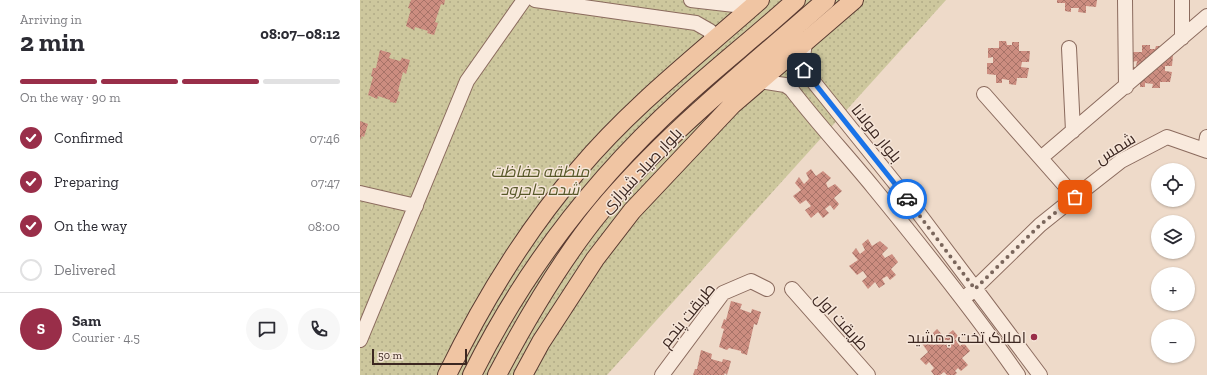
<!DOCTYPE html>
<html lang="en">
<head>
<meta charset="utf-8">
<style>
	:root { --surface:#fff; --page:#f7f7f7; --text:#2b2b33; --muted:#7c7c81; --line:#e1e1e2; --accent:#992e49 }
	body { margin:0; font-family:"Zilla Slab",Cairo,serif; background:var(--page); color:var(--text); height:100vh; display:flex; flex-direction:column; font-size:15px; white-space:nowrap }
	* { box-sizing:border-box; margin:0 }
	p { font-size:13px; color:var(--muted) }
	.icon { flex:none; width:22px; height:22px; fill:none; stroke:currentColor; stroke-width:2; stroke-linecap:round; stroke-linejoin:round }
	.map { position:relative; flex:1; overflow:hidden }
	.sheet { display:flex; flex-direction:column; background:var(--surface); width:360px }
	.sheet>* { flex:none }
	.controls { position:absolute; left:791px; top:163px; display:grid; gap:8px }
	.controls a { display:grid; place-items:center; width:44px; height:44px; border-radius:50%; background:var(--surface); box-shadow:0 1px 3px #0004; font-size:20px }
	.scale { position:absolute; left:12px; bottom:10px; width:95px; box-sizing:border-box; padding-left:4px; border:2px solid #3c2721; border-top:0; font-size:11px; line-height:14px; white-space:nowrap; color:#3c2721; -webkit-text-stroke:3px #f6e6d9; paint-order:stroke }
	.pin { position:absolute; display:grid; place-items:center; width:34px; height:34px; color:#fff; margin:-17px; border-radius:8px; box-shadow:0 2px 6px #0006 }
	.courier { position:absolute; display:grid; place-items:center; width:40px; height:40px; margin:-20px; border:3px solid #1a73e8; border-radius:50%; background:#fff; color:#222; box-shadow:0 1px 5px #0007 }
	.headline em { font-style:normal; font-weight:800 }
	.headline div { display:flex; flex-direction:column-reverse }
	.headline { display:flex; align-items:center; justify-content:space-between; height:68px; padding:0 20px }
	h1 { font-size:26px; font-weight:800; line-height:30px }
	.bar { display:grid; grid-template-columns:repeat(4,1fr); gap:6px 4px; align-content:center; height:48px; padding:0 20px }
	.bar i { height:5px; border-radius:3px; background:var(--line) }
	.bar .current { background:var(--accent) }
	.bar p { grid-column:span 4 }
	.line { display:flex; align-items:center; gap:10px; padding:0 20px; border-top:1px solid var(--line) }
	.line div { flex:1 }
	.round { display:grid; place-items:center; flex:none; width:42px; height:42px; border-radius:21px; background:var(--page) }
	ol { padding:0 20px; list-style:none }
	li { display:flex; align-items:center; gap:12px; height:44px }
	li p { margin-inline-start:auto }
	li .icon { padding:4px; border-radius:50%; background:var(--accent); color:#fff; stroke-width:4 }
	li:last-child { color:var(--muted) }
	li i { width:22px; height:22px; border:2px solid var(--line); border-radius:50% }
	main { display:flex; flex:1; min-height:0 }
	.map>svg:first-child { display:block }
	.grass { fill:url(#grass-dots) }
	.building { fill:url(#building-cross-hatch) }
	.lines { fill:none; stroke-linecap:round; stroke-linejoin:round }
	.minor-casing { stroke:#8b6b5e; stroke-width:16 }
	.major-casing { stroke:#593a31; stroke-width:20 }
	.minor { stroke:#f9eadd; stroke-width:14 }
	.major { stroke:#f0c5a3; stroke-width:18 }
	.done { stroke:#7a665c; stroke-width:4; stroke-dasharray:0 7.2 }
	.route { stroke:#1a73e8; stroke-width:5 }
	.poi-dot { fill:#992e49; stroke:#f6e6d9; stroke-width:1.5 }
	.labels { text-anchor:middle; stroke-width:3; stroke-linejoin:round; paint-order:stroke }
	.street-label { font-size:16px; fill:#3c2721; stroke:#f6e6d9 }
	.park-label { font-size:16px; font-style:italic; fill:#575828; stroke:#f6e6d9 }
	.poi-label { font-size:16px; fill:#3c2721; stroke:#f6e6d9; text-anchor:end }
</style>
</head>
<body>
<main>
<section class="sheet">
<div class="headline"><div><h1>2 min</h1><p>Arriving in</p></div><em>08:07–08:12</em></div>
<div class="bar"><i class="current"></i><i class="current"></i><i class="current"></i><i></i><p>On the way · 90 m</p></div>
<ol>
<li><svg class="icon" aria-label="check" viewBox="0 0 24 24"><path d="M5 12l5 5 9-10"/></svg>Confirmed<p>07:46</p></li>
<li><svg class="icon" aria-label="check" viewBox="0 0 24 24"><path d="M5 12l5 5 9-10"/></svg>Preparing<p>07:47</p></li>
<li><svg class="icon" aria-label="check" viewBox="0 0 24 24"><path d="M5 12l5 5 9-10"/></svg>On the way<p>08:00</p></li>
<li><i></i>Delivered</li>
</ol>
<div class="line" style="height:72px"><b class="round" style="background:var(--accent);color:#fff">S</b><div><b>Sam</b><p>Courier · 4.5</p></div><a class="round"><svg class="icon" aria-label="chat" viewBox="0 0 24 24"><path d="M4 5h16v11H9l-5 4z"/></svg></a><a class="round"><svg class="icon" aria-label="phone" viewBox="0 0 24 24"><path d="M5 4h4l2 5-3 2q2 4 5 5l2-3 5 2v4C11 20 4 13 5 4z"/></svg></a></div>
</section>
<div class="map">
<svg width="847" height="375" viewBox="0 0 847 375">
	<defs>
		<pattern id="grass-dots" width="8" height="8" patternUnits="userSpaceOnUse"><rect width="8" height="8" fill="#cdc79d"/><path d="M2 2h.1M6 6h.1" fill="none" stroke="#b1ab87" stroke-width="1.8" stroke-linecap="round"/></pattern>
		<pattern id="building-cross-hatch" width="8" height="8" patternUnits="userSpaceOnUse"><rect width="8" height="8" fill="#cc8d80"/><path d="M0 0l8 8M0 8l8-8" fill="none" stroke="#a77368"/></pattern>
	</defs>
	<rect width="100%" height="100%" fill="#eedac9"/>
	<path class="grass" d="M0,0h586l-339,375h-247z"/>
	<path class="building" d="M51,0h34l-1,5 -3,-1 -6,18 3,1 -4,12 -7,-2 1,-2 -13,-4 -1,3 -8,-4 5,-17 -3,-1z
		M697,0h40l-1,7 -10,-1v7l-8,-1 1,-4h-8v4l-6,-1v-8h-8z
		M639,41h7l1,4h5v-3h7v9h11l-1,11h-7l-1,5 8,1 -2,10h-10l-1,7 -7,-1v-4l-7,-1v4h-6v-8l-9,-1v-11h6v-6l-5,1v-10h11z
		M782,45h8v4h5l1,-3h6v9h11l-1,11h-7v5l7,1 -2,10h-10v6h-8l1,-4 -8,-1v4h-5v-8l-9,-1v-11h5l1,-6 -6,1 1,-10h10z
		M20,50l11,3 -2,5 11,3 2,-3 8,2 -4,14 -3,-2 -5,19 2,1 -4,11 -6,-1v-2l-12,-4 -1,3 -9,-4 5,-18 -2,-1 2,-8h3z
		M0,121l8,3 -4,13 -2,-1 -2,4z
		M451,169l5,7 7,-5 8,7 -5,5 2,5 7,-4 7,7 -8,7 5,6 -5,6 -4,-5 -5,4 4,4 -6,5 -5,-6 -7,6 -6,-8 6,-4 -5,-6 -6,4 -7,-8 8,-6 -6,-7 4,-6 5,7 5,-5 -3,-6z
		M508,239l4,7 8,-5 8,7 -6,6 3,4 7,-4 6,8 -7,7 5,6 -6,5 -3,-4 -5,3 3,5 -6,4 -4,-6 -7,7 -6,-8 5,-4 -4,-6 -6,4 -8,-9 9,-6 -6,-7 4,-5 4,6 5,-4 -3,-6z
		M371,301l11,3 -2,5 11,4 1,-4 9,3 -4,13 -3,-1 -7,31 -6,-2v-2l-12,-3 -2,2 -8,-3 5,-18 -3,-1 3,-9 2,1z
		M577,329l7,8 9,-7 5,6 -3,3 5,7 4,-3 6,8 -8,7 6,7 -7,6 -3,-3 -3,3 2,2 -2,2h-8l-3,-3 -4,3h-6l-3,-4 3,-3 -5,-6 -3,3 -6,-6 8,-7 -7,-10 5,-5 4,6 6,-5 -3,-5z
		M341,350l11,4 -1,5 11,3 1,-3 8,2 -4,14 -2,-2 -1,2h-31l2,-6h2z"/>
	<g class="lines">
		<g class="minor-casing">
			<path id="minor" d="M175,0l161,23 14,8 3,10
				M331,0l61,7
				M765,0l1,87
				M822,0v38
				M445,43l-3,21 2,6 107,133 129,172
				M709,48l4,83
				M399,81l26,4 6,4c26,34 55,65 82,98 50,61 100,123 145,188
				M624,94l91,103
				M845,150l2,-13
				M682,157l165,-141
				M0,193l56,13
				M432,289l76,86
				M609,294l71,-69 35,-28 46,-36 46,-24 40,14
				M0,340l107,-259 57,-81
				M302,375l61,-82 28,-12 16,8"/>
		</g>
		<g class="major-casing">
			<path id="major" d="M87,375c36,-74 78,-143 132,-206 53,-63 119,-114 181,-169
				M112,375c52,-105 123,-197 210,-276 37,-34 77,-65 114,-99
				M137,375c30,-57 63,-114 104,-164 66,-79 148,-143 225,-211
				M163,375l18,-33 54,-83 37,-48 100,-106 122,-105"/>
		</g>
		<use href="#minor" class="minor"/>
		<use href="#major" class="major"/>
	</g>
	<g class="lines">
		<path class="done" d="M547,199l68,90 65,-64 35,-28"/>
		<path class="route" d="M444,70l103,129"/>
	</g>
	<circle class="poi-dot" cx="674" cy="337" r="4"/>
	<g class="labels">
		<g class="street-label">
			<text transform="translate(517 133) rotate(51)" y="6">بلوار مولانا</text>
			<text transform="translate(755 148) rotate(-32)" y="6">شمس</text>
			<text transform="translate(281 170) rotate(-47)" y="6">بلوار صیاد شیرازی</text>
			<text transform="translate(327 315) rotate(-51)" y="6">طریقت پنجم</text>
			<text transform="translate(482 321) rotate(48)" y="6">طریقت اول</text>
		</g>
		<g class="park-label">
			<text x="180" y="177">منطقه حفاظت<tspan x="180" dy="18">شده جاجرود</tspan></text>
		</g>
		<g class="poi-label">
			<text x="666" y="343">املاک تخت جمشید</text>
		</g>
	</g>
</svg>
<div class="controls">
<a><svg class="icon" aria-label="locate" viewBox="0 0 24 24"><circle cx="12" cy="12" r="6"/><path d="M12 2v4M12 18v4M2 12h4M18 12h4"/></svg></a>
<a><svg class="icon" aria-label="layers" viewBox="0 0 24 24"><path d="M12 4l9 5-9 5-9-5zM3 14l9 5 9-5"/></svg></a>
<a>+</a>
<a>−</a>
</div>
<div class="scale">50 m</div>
<div class="pin" style="left:715px;top:197px;background:#ea580c"><svg class="icon" aria-label="bag" viewBox="0 0 24 24"><path d="M5 8h14l-1 12H6zM9 8a3 3 0 0 1 6 0"/></svg></div>
<div class="pin" style="left:444px;top:70px;background:#1f2937"><svg class="icon" aria-label="home" viewBox="0 0 24 24"><path d="M3 11l9-7 9 7M6 9v11h12V9"/></svg></div>
<div class="courier" style="left:547px;top:199px"><svg class="icon" aria-label="car" viewBox="0 0 24 24"><path d="M5 17H2v-5l4-1 3-4h7l3 4 3 1v5h-3M9 17h6M6 11h13"/><circle cx="7" cy="17" r="2"/><circle cx="17" cy="17" r="2"/></svg></div>
</div>
</main>
</body>
</html>
